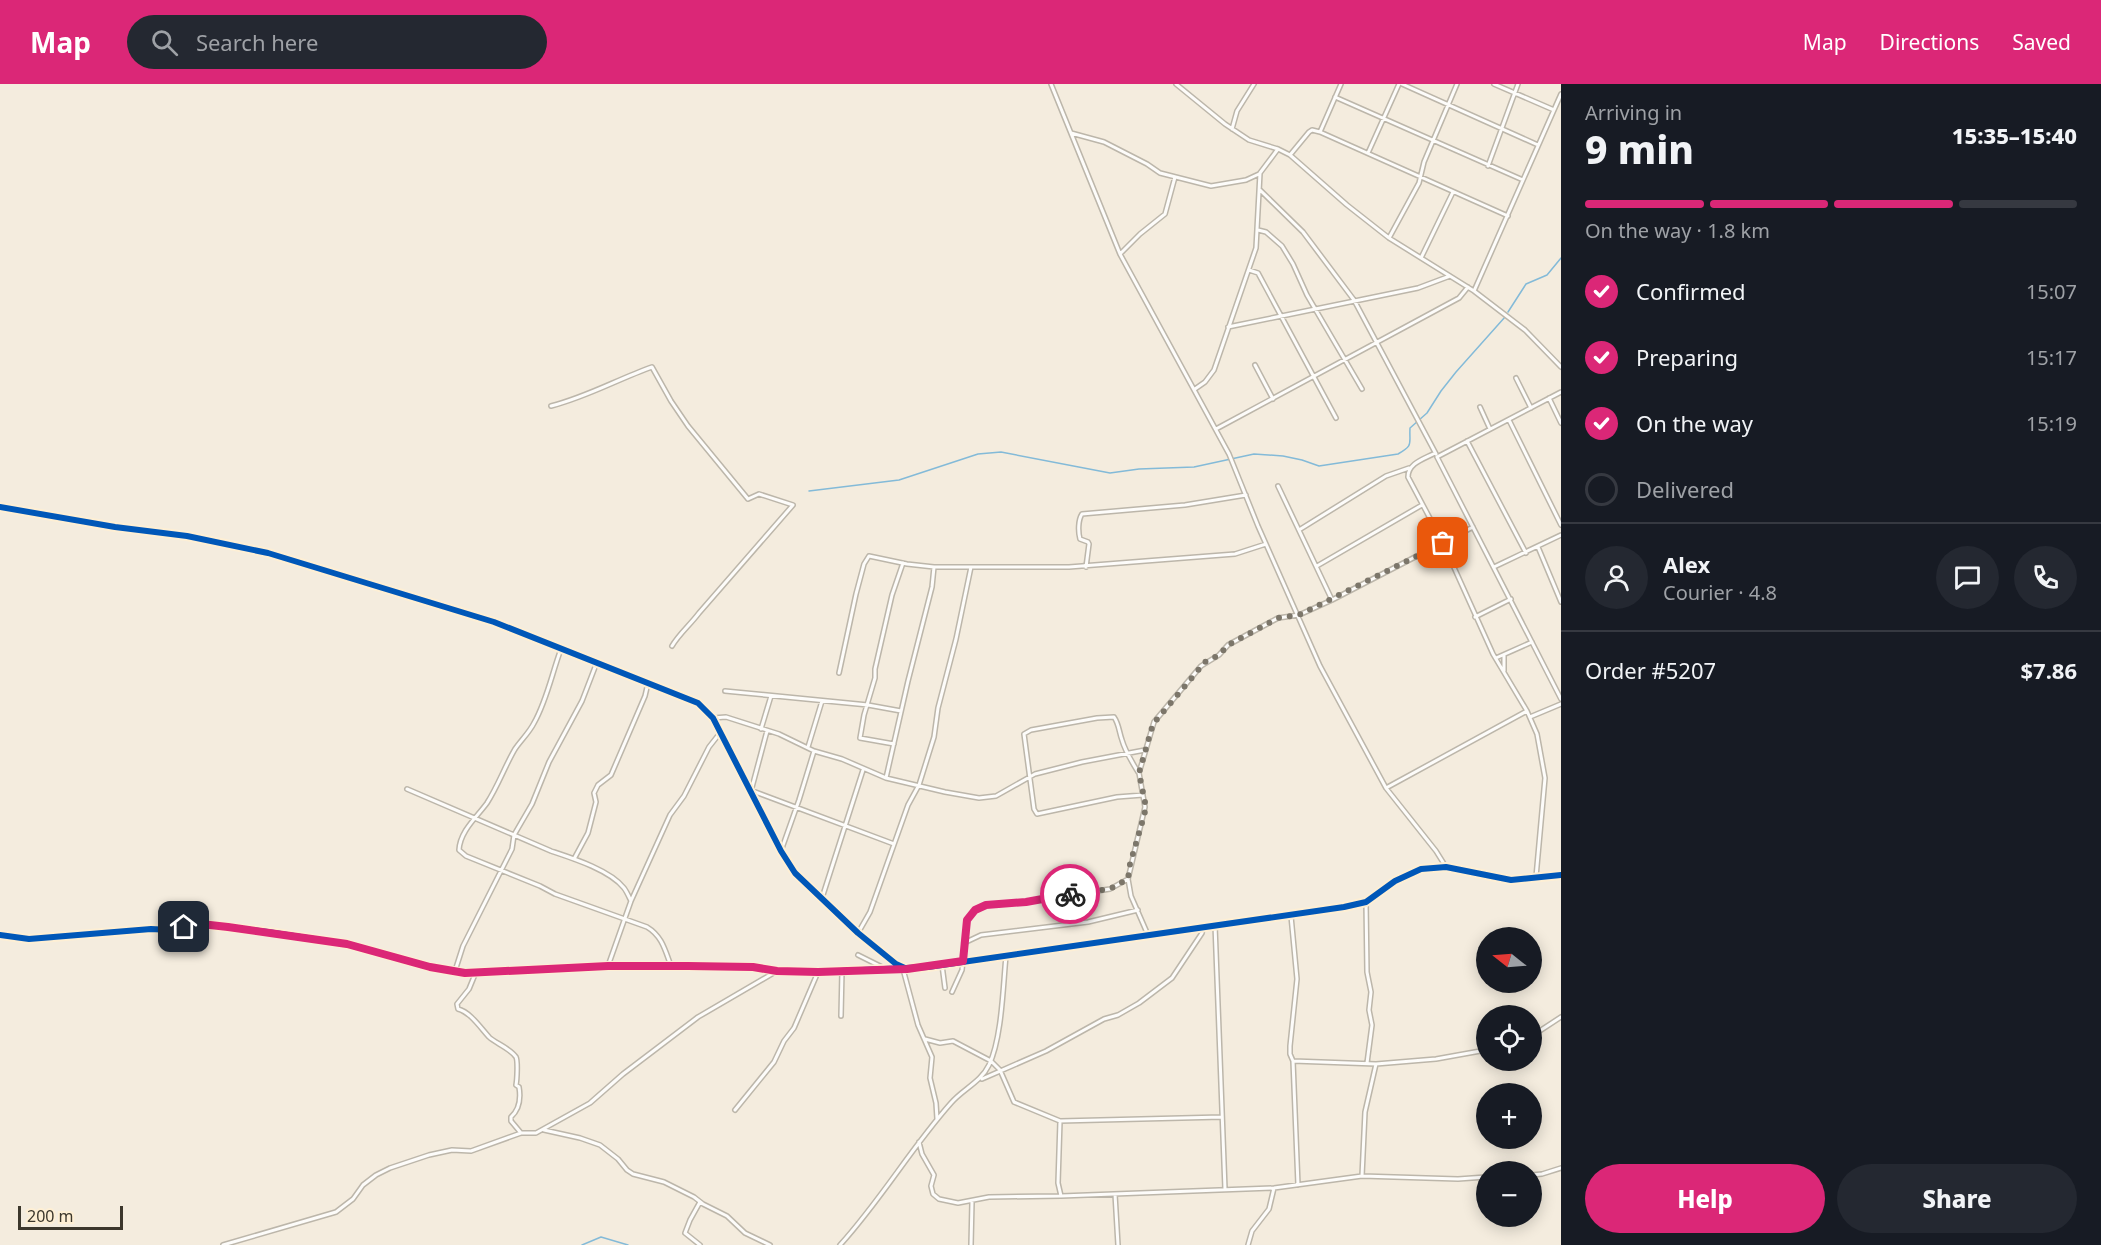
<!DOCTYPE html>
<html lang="en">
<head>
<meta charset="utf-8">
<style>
	:root { --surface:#171b24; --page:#242831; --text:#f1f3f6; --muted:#9ea1a6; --line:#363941; --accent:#db2777 }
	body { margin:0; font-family:"Noto Sans",sans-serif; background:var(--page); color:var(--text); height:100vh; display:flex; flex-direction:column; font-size:22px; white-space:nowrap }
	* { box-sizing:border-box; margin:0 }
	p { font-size:20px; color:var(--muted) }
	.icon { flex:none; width:33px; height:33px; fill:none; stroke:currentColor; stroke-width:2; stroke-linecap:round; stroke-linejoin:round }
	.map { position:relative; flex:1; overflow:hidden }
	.sheet { display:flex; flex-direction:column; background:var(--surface); width:540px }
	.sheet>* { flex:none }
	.needle { width:39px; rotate:287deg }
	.fabs { position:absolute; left:1476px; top:843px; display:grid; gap:12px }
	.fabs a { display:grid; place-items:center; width:66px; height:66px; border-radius:50%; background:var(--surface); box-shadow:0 3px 15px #0003; font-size:30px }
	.scale { position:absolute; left:18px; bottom:15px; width:105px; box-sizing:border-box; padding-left:6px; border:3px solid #3c372c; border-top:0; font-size:16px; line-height:21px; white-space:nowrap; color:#3c372c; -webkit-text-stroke:4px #feefd4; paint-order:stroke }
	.pin { position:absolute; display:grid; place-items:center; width:51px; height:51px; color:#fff; margin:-26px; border-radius:12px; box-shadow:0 3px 9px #0006 }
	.courier { position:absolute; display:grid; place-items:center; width:60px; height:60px; margin:-30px; border:4px solid #db2777; border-radius:50%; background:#fff; color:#222; box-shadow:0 2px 8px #0007 }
	.head em { font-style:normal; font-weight:800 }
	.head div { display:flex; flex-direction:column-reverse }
	.head { display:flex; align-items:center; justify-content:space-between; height:102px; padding:0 24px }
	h1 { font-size:39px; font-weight:800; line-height:45px }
	.bar { display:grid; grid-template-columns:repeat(4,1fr); gap:9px 6px; align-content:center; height:72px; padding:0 24px }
	.bar i { height:8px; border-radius:4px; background:var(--line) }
	.bar .on { background:var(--accent) }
	.bar p { grid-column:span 4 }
	.line { display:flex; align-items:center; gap:15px; padding:0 24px; border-top:2px solid var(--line) }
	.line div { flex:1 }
	.round { display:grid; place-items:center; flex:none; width:63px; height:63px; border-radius:32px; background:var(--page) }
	ol { padding:0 24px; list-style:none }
	li { display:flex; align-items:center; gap:18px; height:66px }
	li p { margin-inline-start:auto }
	li .icon { padding:6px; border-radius:50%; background:var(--accent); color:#fff; stroke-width:4 }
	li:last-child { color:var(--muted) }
	li i { width:33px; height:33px; border:3px solid var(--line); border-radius:50% }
	.primary-button { display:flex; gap:12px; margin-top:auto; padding:12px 24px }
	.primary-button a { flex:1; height:69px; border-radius:36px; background:var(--accent); color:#fff; font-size:24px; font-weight:800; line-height:69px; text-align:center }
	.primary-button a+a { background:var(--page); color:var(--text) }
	header { display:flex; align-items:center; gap:36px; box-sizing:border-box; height:84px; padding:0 30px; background:var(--accent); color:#fff }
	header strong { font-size:28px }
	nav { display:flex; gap:33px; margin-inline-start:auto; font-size:21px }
	.search { width:420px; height:54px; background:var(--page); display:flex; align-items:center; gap:15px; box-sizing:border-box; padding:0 21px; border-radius:33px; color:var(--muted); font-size:22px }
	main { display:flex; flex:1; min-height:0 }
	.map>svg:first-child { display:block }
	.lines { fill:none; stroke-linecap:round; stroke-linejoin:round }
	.stream { stroke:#83bad8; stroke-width:1.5 }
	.street-casing { stroke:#bcb6aa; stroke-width:6 }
	.secondary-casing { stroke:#bcb6aa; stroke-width:7 }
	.street { stroke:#fdfcfa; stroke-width:3 }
	.secondary { stroke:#fdfcfa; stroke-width:4 }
	.cycleway-casing { stroke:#feefd4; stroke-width:10 }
	.cycleway { stroke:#0057b8; stroke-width:6 }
	.done { stroke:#7c766a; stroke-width:6; stroke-dasharray:0 10.8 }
	.route { stroke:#db2777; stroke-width:8 }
</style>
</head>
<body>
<header>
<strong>Map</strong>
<div class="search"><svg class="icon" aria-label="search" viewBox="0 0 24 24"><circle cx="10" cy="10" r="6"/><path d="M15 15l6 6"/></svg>Search here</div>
<nav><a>Map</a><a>Directions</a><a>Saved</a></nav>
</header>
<main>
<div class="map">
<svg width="1561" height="1161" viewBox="0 0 1561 1161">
	<rect width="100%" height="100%" fill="#f4ecde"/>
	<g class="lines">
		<path class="stream" d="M1508,228l18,-28 21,-9 14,-17
			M809,407l90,-11 79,-26 23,-2 109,21 29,-4 55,-2 60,-13 29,2 19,4 17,6 79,-12c16,-9 11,-10 12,-26l17,-15 14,-22 15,-19 49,-55
			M582,1161l19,-8 27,8"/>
		<g class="street-casing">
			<path id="street" d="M1051,0l69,170 109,200 29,72 62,140 66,122 50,63 10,16
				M1176,0l49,40 24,16 29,9 12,6 57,50 42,33 85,53 51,39 36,37
				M1402,0l136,61
				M1494,0l60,26
				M1335,13l188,83
				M1232,45l5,-18 17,-27
				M1320,48l188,84
				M1071,49l33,9 43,22 13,9 51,13 35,-6 13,-6
				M1368,69l31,-69
				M1290,71l19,-23 3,-2 8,2 21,-48
				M1488,82l30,-82
				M1260,106l43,42 51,68 82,154
				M1258,146l8,2 16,14 11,18 14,31 55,94
				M1389,154l30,-55 5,-21 33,-78
				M1120,170l20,-20 25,-20 10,-37
				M1421,174l32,-66
				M1249,186l9,3 78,145
				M1474,207l87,-197
				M1228,243l190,-39 32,-12
				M1255,281l18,34
				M1516,294l15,30
				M1195,305l10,-7 9,-12 42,-122 4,-75 18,-24
				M1561,308l-124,65 124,242
				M1549,314l12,25
				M551,322c36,-9 67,-27 101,-39l19,34 17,25 60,73 11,-5 34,11 -94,108c-9,12 -20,21 -27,33
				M1480,323l10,22
				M1509,336l52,105
				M1216,345l243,-131 9,-11
				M1467,357l59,112
				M1435,369c-11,6 -27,10 -27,24l35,66 50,111 34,57 10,23 8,44 -9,99
				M1278,402l54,114
				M1299,446l87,-54 23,-8
				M1538,463l23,55
				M1317,482l105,-61
				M1086,483l3,-23 -1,-2 -8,-3c-2,-7 -2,-19 2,-25l103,-9 61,-10
				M1494,483l67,-32
				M1475,533l36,-18
				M561,565c-9,24 -14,51 -27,74 -5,10 -13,17 -19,26 -10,17 -17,37 -28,54 -10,14 -27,28 -28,47l7,6 74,30 15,8 92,33c15,9 18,23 24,39
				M1504,571v16
				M1496,574l36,-16
				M839,589l17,-79 8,-30 5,-8 38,8 27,3h135l166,-13 31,-10
				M725,607l143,14 33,6
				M1530,633l31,-13
				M713,634l13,-1 53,17 35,17 28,8 44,19 59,14 34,6 17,-2 39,-22 47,-12 63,-12
				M761,645l10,-33
				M894,660l-34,-6 4,-23 11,-37v-9l17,-74 11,-32
				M808,663l14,-46
				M1138,688c-6,-10 -13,-21 -16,-32 -3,-8 -3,-16 -8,-23l-17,1 -66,12 -7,4 10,75 3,5 80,-17 26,-2
				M886,694l22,-97 24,-94 2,-20
				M1386,704l141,-77
				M407,705l144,62c21,7 59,19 73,37 3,4 5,9 7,13l-23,65
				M750,706l144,54
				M751,707l16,-60
				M781,767l18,-51 15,-49
				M574,775l14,-26 8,-31 -2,-9 4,-8 13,-10 34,-79 3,-13
				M822,814l41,-128
				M631,817l39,-86 14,-19 25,-49 11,-14
				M1366,818l1,70 4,20 -2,18 3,15 -5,38
				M1291,832l6,63 -7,67v8l3,7 83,3
				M1215,841l10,264
				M858,849l12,-21 38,-107 11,-20 15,-48 4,-29 18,-69 15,-72
				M0,851l29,4 122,-10 19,1 31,-6 67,8 79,12 83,23 35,6 165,-7 123,1 24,4 41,1 88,-3
				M1148,851l-17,-39 -3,-17 17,-72 -6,-34 15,-51 47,-56 18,-11 9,-10 50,-27 21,-3 33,-15 141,-73
				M964,859l17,-8 107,-13 50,-12
				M858,871l26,13
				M942,881l3,23
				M903,885l15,56 14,32 -2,21 6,25 1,16
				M455,887l8,-25 49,-97 2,-14 18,-31 17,-42 33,-61 15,-39
				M476,888l-7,17 -12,15 1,5c12,3 22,18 31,28 6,6 21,11 27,20 2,4 1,23 0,28l3,2c2,12 1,22 -8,30v4l10,12
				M952,908l10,-22 5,-50 8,-10 11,-5 40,-3 84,-13 18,-10
				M841,932l1,-45
				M1532,952l29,-19
				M925,955l15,4 13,-2 38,20 9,9 14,32 46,19 162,-4
				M1293,977l5,124
				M982,995l64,-28 58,-32 14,-4 21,-12 33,-25 30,-45 1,-6
				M735,1026l39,-48 10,-21 10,-13 24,-56
				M1060,1037l-2,62 3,13
				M544,1046l36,8 20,7 18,14 9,11 6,4 31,8 30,15 9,7 24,12 18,17 25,12
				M919,1058l3,12 12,21 -3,11 2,8 6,5 19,4 31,-6 72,-1 213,-8 88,-12 96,3 28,-2
				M1532,1091l10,-1 19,-6
				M1362,1092l3,-64 11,-48 60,-5 50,-9
				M1115,1110l3,51
				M223,1161l113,-33 17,-13 10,-14 13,-10 14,-7 39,-13 23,-5 19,1 50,-18h15l54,-30 33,-29 75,-57 79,-46
				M700,1161l-15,-12 5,-13 10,-18
				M840,1161c41,-45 71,-97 111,-142 12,-14 30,-21 38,-38 13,-27 14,-79 17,-109
				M971,1161l1,-43
				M1248,1161l4,-14 17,-22 5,-21"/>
		</g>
		<g class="secondary-casing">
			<path id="secondary" d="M0,423l115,20 72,9 81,17 226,69 204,81 15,15 68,133 14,22 63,60 38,31 11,5 437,-62 22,-5 29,-21 26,-12 25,-2 65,13 50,-5"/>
		</g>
		<use href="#street" class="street"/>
		<use href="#secondary" class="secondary"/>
		<g class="cycleway-casing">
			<path id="cycleway" d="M0,423l115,20 72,9 81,17 226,69 204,81 15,15 68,133 14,22 63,60 38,31 11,5
				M0,851l29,4 122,-10 19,1 31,-6 67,8 79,12 83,23 35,6 143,-7h80l65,1 24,4 41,1 110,-5 416,-60 22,-5 29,-21 26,-12 25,-2 65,13 50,-5"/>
		</g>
		<use href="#cycleway" class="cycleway"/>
	</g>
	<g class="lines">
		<path class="done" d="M1070,810l40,-5 18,-10 2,-15 14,-48 2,-9 -7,-34 14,-49 52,-62 14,-7 9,-10 50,-27 21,-3 144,-72"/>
		<path class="route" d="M184,843l17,-3 27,3 119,17 83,23 35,6 143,-7h80l65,1 24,4 41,1 89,-3 56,-8 4,-41 8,-10 11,-5 40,-3 44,-8"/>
	</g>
</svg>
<div class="fabs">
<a><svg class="needle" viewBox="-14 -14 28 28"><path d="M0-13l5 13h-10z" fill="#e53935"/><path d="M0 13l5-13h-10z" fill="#9ea1a6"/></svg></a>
<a><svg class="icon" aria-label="locate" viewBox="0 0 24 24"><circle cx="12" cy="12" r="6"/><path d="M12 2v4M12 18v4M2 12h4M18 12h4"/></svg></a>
<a>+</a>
<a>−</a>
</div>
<div class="scale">200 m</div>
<div class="pin" style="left:1443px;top:459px;background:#ea580c"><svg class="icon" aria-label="bag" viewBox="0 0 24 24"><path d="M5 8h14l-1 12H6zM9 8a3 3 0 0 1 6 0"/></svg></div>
<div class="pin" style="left:184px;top:843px;background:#1f2937"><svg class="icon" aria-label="home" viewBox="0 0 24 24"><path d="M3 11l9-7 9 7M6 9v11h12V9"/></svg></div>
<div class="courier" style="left:1070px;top:810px"><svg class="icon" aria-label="bike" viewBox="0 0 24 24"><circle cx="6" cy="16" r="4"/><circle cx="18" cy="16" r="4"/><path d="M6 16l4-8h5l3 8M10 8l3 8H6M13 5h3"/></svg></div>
</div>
<section class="sheet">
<div class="head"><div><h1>9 min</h1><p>Arriving in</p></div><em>15:35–15:40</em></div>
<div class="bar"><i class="on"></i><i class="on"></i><i class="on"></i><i></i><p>On the way · 1.8 km</p></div>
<ol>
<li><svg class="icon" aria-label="check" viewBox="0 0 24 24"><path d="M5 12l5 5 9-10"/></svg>Confirmed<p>15:07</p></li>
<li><svg class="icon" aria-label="check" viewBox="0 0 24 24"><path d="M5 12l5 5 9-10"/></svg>Preparing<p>15:17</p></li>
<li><svg class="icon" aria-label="check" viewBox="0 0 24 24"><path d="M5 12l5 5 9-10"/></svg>On the way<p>15:19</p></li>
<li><i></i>Delivered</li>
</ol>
<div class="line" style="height:108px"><a class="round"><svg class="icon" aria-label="person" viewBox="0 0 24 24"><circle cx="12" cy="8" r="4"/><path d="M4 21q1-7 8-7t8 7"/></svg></a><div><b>Alex</b><p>Courier · 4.8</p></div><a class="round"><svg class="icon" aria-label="chat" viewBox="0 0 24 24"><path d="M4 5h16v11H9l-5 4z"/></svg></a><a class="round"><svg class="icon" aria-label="phone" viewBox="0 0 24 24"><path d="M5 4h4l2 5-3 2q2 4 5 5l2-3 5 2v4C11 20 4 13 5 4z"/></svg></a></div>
<div class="line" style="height:78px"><div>Order #5207</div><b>$7.86</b></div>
<div class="primary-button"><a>Help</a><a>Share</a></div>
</section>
</main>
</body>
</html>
